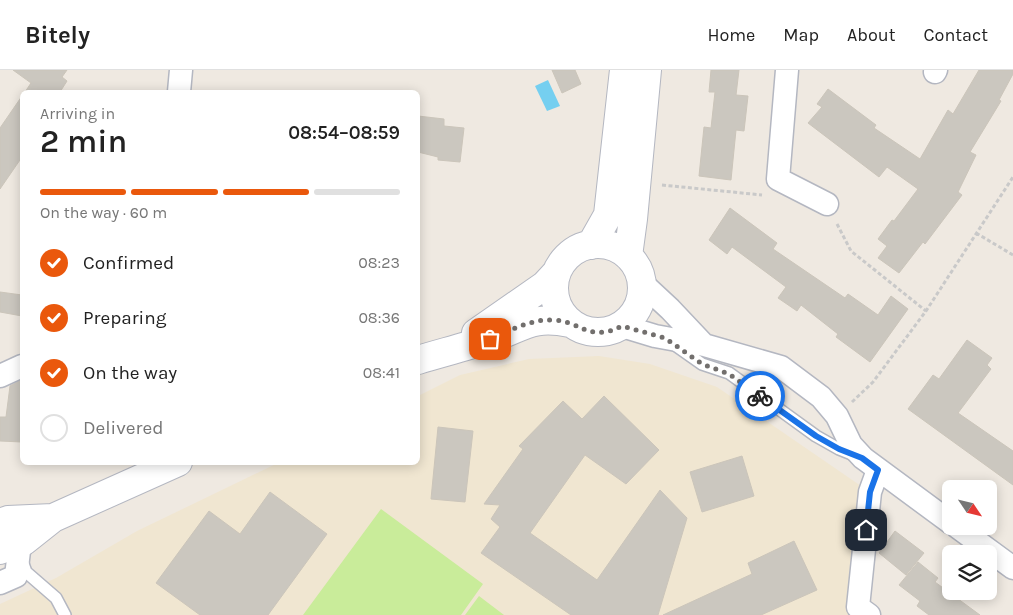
<!DOCTYPE html>
<html lang="en">
<head>
<meta charset="utf-8">
<style>
	:root { --surface:#fff; --page:#f2f2f2; --text:#222; --muted:#767676; --line:#e0e0e0; --accent:#ea580c }
	body { margin:0; font-family:Karla,sans-serif; background:var(--page); color:var(--text); height:100vh; display:flex; flex-direction:column; font-size:19px; white-space:nowrap }
	* { box-sizing:border-box; margin:0 }
	p { font-size:16px; color:var(--muted) }
	.icon { flex:none; width:28px; height:28px; fill:none; stroke:currentColor; stroke-width:2; stroke-linecap:round; stroke-linejoin:round }
	.map { position:relative; flex:1; overflow:hidden }
	.details { position:absolute; left:20px; top:20px; width:400px; height:375px; display:flex; flex-direction:column; background:var(--surface); border-radius:8px; box-shadow:0 2px 12px #0003 }
	.details>* { flex:none }
	.needle { width:32px; rotate:125deg }
	.buttons { position:absolute; left:942px; top:410px; display:grid; gap:10px }
	.buttons a { display:grid; place-items:center; width:55px; height:55px; border-radius:8px; background:var(--surface); box-shadow:0 2px 12px #0003; font-size:25px }
	.pin { position:absolute; display:grid; place-items:center; width:42px; height:42px; color:#fff; margin:-21px; border-radius:10px; box-shadow:0 2px 8px #0006 }
	.courier { position:absolute; display:grid; place-items:center; width:50px; height:50px; margin:-25px; border:4px solid #1a73e8; border-radius:50%; background:#fff; color:#222; box-shadow:0 1px 6px #0007 }
	.overview em { font-style:normal; font-weight:600 }
	.overview div { display:flex; flex-direction:column-reverse }
	.overview { display:flex; align-items:center; justify-content:space-between; height:85px; padding:0 20px }
	h1 { font-size:32px; font-weight:600; line-height:38px }
	.bar { display:grid; grid-template-columns:repeat(4,1fr); gap:8px 5px; align-content:center; height:60px; padding:0 20px }
	.bar i { height:6px; border-radius:4px; background:var(--line) }
	.bar .on { background:var(--accent) }
	.bar p { grid-column:span 4 }
	ol { padding:0 20px; list-style:none }
	li { display:flex; align-items:center; gap:15px; height:55px }
	li p { margin-inline-start:auto }
	li .icon { padding:5px; border-radius:50%; background:var(--accent); color:#fff; stroke-width:4 }
	li:last-child { color:var(--muted) }
	li i { width:28px; height:28px; border:2px solid var(--line); border-radius:50% }
	header { display:flex; align-items:center; gap:30px; box-sizing:border-box; height:70px; padding:0 25px; background:var(--surface); border-bottom:1px solid var(--line) }
	header strong { font-size:24px }
	nav { display:flex; gap:28px; margin-inline-start:auto; font-size:18px }
	.map>svg:first-child { display:block }
	.education { fill:#f0e6d1 }
	.pitch { fill:#c9ec9a }
	.water { fill:#75cff0 }
	.building { fill:#cbc7bf; stroke:#cbc5ba }
	.lines { fill:none; stroke-linecap:round; stroke-linejoin:round }
	.lane-casing { stroke:#b4b7c1; stroke-width:14 }
	.street-casing { stroke:#b4b7c1; stroke-width:25 }
	.secondary-casing { stroke:#b4b7c1; stroke-width:30 }
	.path { stroke:#c9c9c9; stroke-width:3; stroke-dasharray:4 2.5; stroke-linecap:butt }
	.lane { stroke:#fff; stroke-width:11 }
	.street { stroke:#fff; stroke-width:22 }
	.secondary { stroke:#fff; stroke-width:28 }
	.done { stroke:#726f6d; stroke-width:5; stroke-dasharray:0 9 }
	.route { stroke:#1a73e8; stroke-width:6 }
</style>
</head>
<body>
<header>
<strong>Bitely</strong>
<nav><a>Home</a><a>Map</a><a>About</a><a>Contact</a></nav>
</header>
<div class="map">
<svg width="1013" height="545" viewBox="0 0 1013 545">
	<rect width="100%" height="100%" fill="#efe9e1"/>
	<path class="education" d="M599,286l51,8 67,23 144,99 -13,129h-848v-11l56,-26 81,-47 141,-68 140,-1v-66l42,-21 69,-16z"/>
	<path class="pitch" d="M381,439l102,75 -22,31h-158z
		M479,526l25,19h-39z"/>
	<path class="water" d="M548,10l12,26 -13,5 -12,-25z"/>
	<path class="building" d="M13,0h54l-5,7 5,4 -7,11h-35l6,-9z
		M552,0h23l6,14 -19,9z
		M711,0h28l-3,25 12,1 -4,35 -8,-1 -5,50 -32,-4 5,-49 7,1 4,-36h-6z
		M979,0h34v4l-14,26 2,1 -31,51 6,3 -18,37 4,3 -37,49 -2,-2 -24,31 -21,-15 9,-12 -9,-7 14,-19 2,1 24,-32 -31,-22 -8,10 -71,-54 14,-16 -5,-3 11,-15 48,36 -2,3 46,31 28,-49 5,4z
		M22,26v61l-22,32v-61z
		M418,46l26,3v7l20,2 -4,34 -22,-2v-3l-20,-5z
		M730,138l47,35 -4,6 72,49 3,-4 30,21 13,-19 17,13 -38,53 -34,-25 2,-3 -37,-29 -4,6 -19,-13 8,-11 -54,-40 -5,7 -18,-14z
		M0,222l22,3v21l-22,-4z
		M967,270l25,18 -5,7 4,4 -33,44 55,38v34l-105,-76 25,-34 6,4z
		M22,310v62l-22,-1v-24h6l4,-31z
		M604,326l55,54 -33,34 -41,-29 -55,78 67,47 63,-90 27,28 -29,97h-87l-90,-62 19,-26 -9,-8 9,-14 -16,-1 39,-55 -4,-3 44,-45 19,18z
		M438,357l35,4 -8,71 -34,-3z
		M742,386l12,40 -52,16 -12,-40z
		M270,422l57,42 -59,81h-68l-44,-32 53,-72 31,23z
		M895,461l29,22 -18,22 -27,-22z
		M794,471l23,49 -56,25h-98l89,-41 -4,-11z
		M918,492l20,16 -3,4 45,33h-51l-12,-9 3,-5 -21,-16z"/>
	<g class="lines">
		<g class="lane-casing">
			<path id="lane" d="M675,275l27,19 27,9 87,63 23,13 15,6
				M22,491l4,11 30,26 9,17"/>
		</g>
		<g class="street-casing">
			<path id="street" d="M787,0l-9,109 49,25
				M935,2l1,-2
				M179,22l2,-22
				M642,213l28,26 34,36
				M622,256l33,10 49,9 77,22 40,30 16,19 14,29 12,13 88,65
				M0,306l22,-10
				M956,456l57,42
				M0,513l16,-7 3,-25 5,-10
				M869,545l-11,-8 12,-115 8,-22"/>
		</g>
		<g class="secondary-casing">
			<path id="secondary" d="M554 218a44 44 0 1 1 88 0a44 44 0 1 1-88 0Z
				M591,175l17,-30 16,-145
				M628,186l5,-37 14,-149
				M476,263l69,-48 12,-13
				M418,290c23,-7 47,-13 71,-21 35,-11 41,-24 81,-16
				M0,453l8,-3 45,-2
				M0,480l24,-9 29,-23 125,-56"/>
		</g>
		<path class="path" d="M662,115l100,10
			M837,154l14,27 75,60
			M976,163l37,22
			M852,332l21,-20 53,-71 87,-134"/>
		<use href="#lane" class="lane"/>
		<use href="#street" class="street"/>
		<use href="#secondary" class="secondary"/>
	</g>
	<g class="lines">
		<path class="done" d="M490,269c20,-8 40,-20 62,-19 30,1 36,23 70,6l43,12 37,26 27,10 31,22"/>
		<path class="route" d="M760,326l56,40 23,13 23,9 16,12 -8,22 -4,38"/>
	</g>
</svg>
<div class="buttons">
<a><svg class="needle" viewBox="-14 -14 28 28"><path d="M0-13l5 13h-10z" fill="#e53935"/><path d="M0 13l5-13h-10z" fill="#767676"/></svg></a>
<a><svg class="icon" aria-label="layers" viewBox="0 0 24 24"><path d="M12 4l9 5-9 5-9-5zM3 14l9 5 9-5"/></svg></a>
</div>
<div class="pin" style="left:490px;top:269px;background:#ea580c"><svg class="icon" aria-label="bag" viewBox="0 0 24 24"><path d="M5 8h14l-1 12H6zM9 8a3 3 0 0 1 6 0"/></svg></div>
<div class="pin" style="left:866px;top:460px;background:#1f2937"><svg class="icon" aria-label="home" viewBox="0 0 24 24"><path d="M3 11l9-7 9 7M6 9v11h12V9"/></svg></div>
<div class="courier" style="left:760px;top:326px"><svg class="icon" aria-label="bike" viewBox="0 0 24 24"><circle cx="6" cy="16" r="4"/><circle cx="18" cy="16" r="4"/><path d="M6 16l4-8h5l3 8M10 8l3 8H6M13 5h3"/></svg></div>
<section class="details">
<div class="overview"><div><h1>2 min</h1><p>Arriving in</p></div><em>08:54–08:59</em></div>
<div class="bar"><i class="on"></i><i class="on"></i><i class="on"></i><i></i><p>On the way · 60 m</p></div>
<ol>
<li><svg class="icon" aria-label="check" viewBox="0 0 24 24"><path d="M5 12l5 5 9-10"/></svg>Confirmed<p>08:23</p></li>
<li><svg class="icon" aria-label="check" viewBox="0 0 24 24"><path d="M5 12l5 5 9-10"/></svg>Preparing<p>08:36</p></li>
<li><svg class="icon" aria-label="check" viewBox="0 0 24 24"><path d="M5 12l5 5 9-10"/></svg>On the way<p>08:41</p></li>
<li><i></i>Delivered</li>
</ol>
</section>
</div>
</body>
</html>
